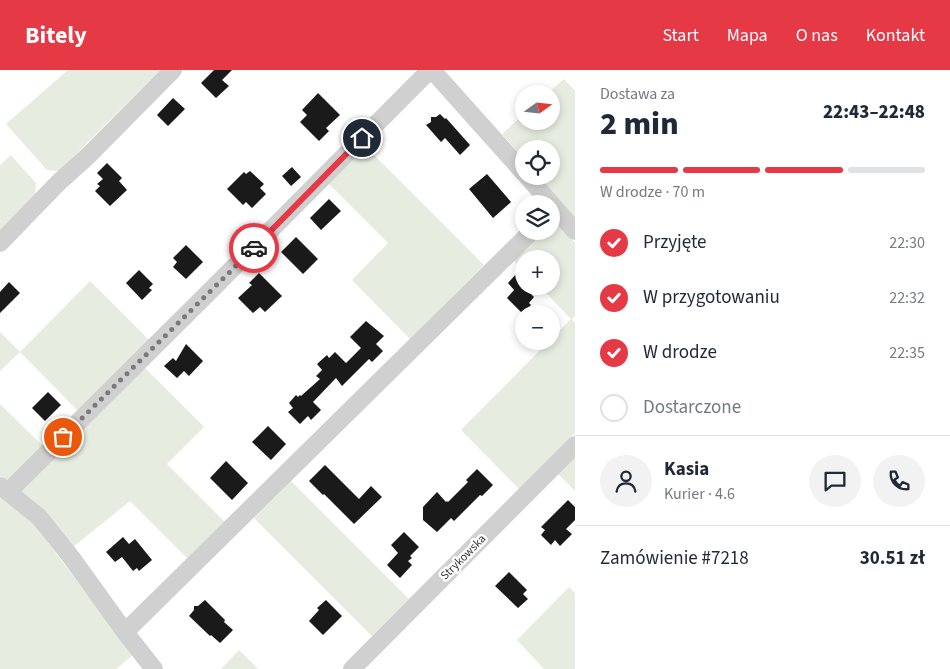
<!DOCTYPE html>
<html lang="pl">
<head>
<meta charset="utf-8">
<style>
	:root { --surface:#fff; --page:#f2f2f3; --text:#1f2937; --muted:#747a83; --line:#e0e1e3; --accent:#e63946 }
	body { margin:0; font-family:"Source Sans 3",sans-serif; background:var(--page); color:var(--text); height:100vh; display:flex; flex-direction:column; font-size:19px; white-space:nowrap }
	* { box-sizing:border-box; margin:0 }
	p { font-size:16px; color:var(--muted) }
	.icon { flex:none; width:28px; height:28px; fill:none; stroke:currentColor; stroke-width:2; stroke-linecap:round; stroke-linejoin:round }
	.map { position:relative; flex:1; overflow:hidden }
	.drawer { display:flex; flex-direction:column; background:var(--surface); width:375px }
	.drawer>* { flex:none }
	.needle { width:32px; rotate:75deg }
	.tools { position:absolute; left:515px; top:15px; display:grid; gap:10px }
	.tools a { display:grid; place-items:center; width:45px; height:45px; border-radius:50%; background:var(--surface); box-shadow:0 2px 8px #0003; font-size:25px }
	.pin { position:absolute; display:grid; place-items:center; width:42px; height:42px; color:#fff; margin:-21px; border:2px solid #fff; border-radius:50%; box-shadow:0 1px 5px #0007 }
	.courier { position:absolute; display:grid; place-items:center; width:50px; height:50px; margin:-25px; border:4px solid #e63946; border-radius:50%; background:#fff; color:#222; box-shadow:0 1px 6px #0007 }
	.head em { font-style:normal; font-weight:800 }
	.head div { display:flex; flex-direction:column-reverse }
	.head { display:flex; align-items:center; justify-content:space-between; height:85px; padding:0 25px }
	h1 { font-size:32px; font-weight:800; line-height:38px }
	.bar { display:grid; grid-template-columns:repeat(4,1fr); gap:8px 5px; align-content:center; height:60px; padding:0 25px }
	.bar i { height:6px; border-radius:4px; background:var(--line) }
	.bar .selected { background:var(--accent) }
	.bar p { grid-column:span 4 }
	.line { display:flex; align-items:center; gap:12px; padding:0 25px; border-top:1px solid var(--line) }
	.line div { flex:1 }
	.round { display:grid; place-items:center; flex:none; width:52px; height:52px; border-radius:26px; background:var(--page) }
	ol { padding:0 25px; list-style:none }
	li { display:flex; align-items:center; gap:15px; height:55px }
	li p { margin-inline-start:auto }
	li .icon { padding:5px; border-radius:50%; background:var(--accent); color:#fff; stroke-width:4 }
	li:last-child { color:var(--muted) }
	li i { width:28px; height:28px; border:2px solid var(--line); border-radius:50% }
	header { display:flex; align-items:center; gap:30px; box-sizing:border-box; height:70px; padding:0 25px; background:var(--accent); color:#fff }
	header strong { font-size:24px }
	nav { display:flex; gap:28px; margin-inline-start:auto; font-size:18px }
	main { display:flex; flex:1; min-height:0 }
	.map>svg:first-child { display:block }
	.green { fill:#e6ecdf }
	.building { fill:#1a1a1a }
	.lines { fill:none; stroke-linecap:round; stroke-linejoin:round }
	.minor { stroke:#d0d0d0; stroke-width:18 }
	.done { stroke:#7a7a7a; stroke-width:5; stroke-dasharray:0 9 }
	.route { stroke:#e63946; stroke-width:6 }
	.labels { text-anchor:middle; stroke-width:5; stroke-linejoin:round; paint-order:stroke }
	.street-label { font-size:12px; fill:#333; stroke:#fff }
</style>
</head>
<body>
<header>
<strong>Bitely</strong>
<nav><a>Start</a><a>Mapa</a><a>O nas</a><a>Kontakt</a></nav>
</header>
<main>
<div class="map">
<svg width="575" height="599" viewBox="0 0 575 599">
	<rect width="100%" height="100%" fill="#fff"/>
	<path class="green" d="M68,0h92l-101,101 -12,-1 -41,-46z
		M564,9l11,12v127l-36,-42h12v-27h-27v10l-22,-25 22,-20v7h27v-27h-4z
		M366,77l118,118 -74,74 -58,-59 36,-37 -59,-59z
		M11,85l25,28 -1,12 -35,35v-65z
		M551,155h8l16,18v73l-3,3 3,4v110l-56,56 -58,-59 88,-89h2v-2l20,-20 -32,-33h12v-27h-27v12l-11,-11 29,-29h9z
		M90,211l59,59 -71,71 -58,-59 -20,19v-39l20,20z
		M145,298l59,59 -37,37 59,59 -37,37 -59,-59 -58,47 -52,-56z
		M0,334l43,42 -36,36 -7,-6z
		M575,387v34l-17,-17z
		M291,411l118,118 -37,37 -118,-118z
		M0,427l33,26 100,132 -17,14h-116z
		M569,517l6,6v76h-31l-27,-29z
		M239,580l19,19h-37z"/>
	<path class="building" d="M214,0h18l-10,10 7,6 -13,12 -15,-15z
		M318,23l22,22 -14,13 3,3 -10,10 -19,-19 7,-7 -5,-5z
		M173,28l12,11 -17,17 -11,-11z
		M440,44l5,5 1,-1 24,27 -10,10 -15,-17 -4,4 -15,-17 5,-3v-5h5z
		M107,93l15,15 -3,3 8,9 -17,16 -15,-15 5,-5 -3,-2 6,-5 -6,-6z
		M292,97l9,10 -10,9 -9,-10z
		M250,101l14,13 -4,4 6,6 -14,14 -6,-6 -3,3 -16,-16 17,-17 2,2z
		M487,104l24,28 -18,16 -24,-29z
		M329,129l12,12 -20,19 -11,-12z
		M296,167l22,22 -15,15 -22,-22z
		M186,175l17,17 -17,17 -13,-12 4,-5 -4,-4z
		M139,200l14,14 -4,4 3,2 -10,10 -16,-17z
		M259,203l23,23 -17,16 -5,-5 -7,6 -15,-15 14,-13 -3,-2z
		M517,203l7,7v7l10,10 -5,6 2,2 -8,9 -16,-16 7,-8 -6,-7z
		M9,212l11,11 -20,20v-21z
		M366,251l18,15 -8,8 7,7 -11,11 -3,-3 -27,27 -6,-8 -23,24 8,8 -10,10 -3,-4 -8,8 -12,-12 5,-4 -4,-5 7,-8 2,2 2,-2 1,1 19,-17 -4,-3 6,-6 -5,-6 10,-9 2,3 6,-6 11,11 15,-15 -11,-11z
		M186,274l17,17 -14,15 -5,-5 -7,7 -13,-12 9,-8 3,3z
		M48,322l13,13 -16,16 -13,-13z
		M268,356l18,18 -15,16 -19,-18z
		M226,391l22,22 -16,17 -22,-22z
		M325,395l34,34 12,-13 11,11 -28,27 -30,-30 -1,1 -14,-14z
		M477,399l16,16 -11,11 -2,-1 -26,26 -3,-3 -14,14 -14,-12v-13l14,-15 9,10 1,-1 1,1 20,-20 -2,-2z
		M568,430l7,7v13l-9,9 6,5 -12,12 -5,-6 -4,5 -10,-10 4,-5 -4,-3z
		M404,462l15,15 -9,9 2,2 -4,3 4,4 -12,13 -13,-13 11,-12 -7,-8z
		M123,467l6,7 6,-5 17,21 -13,11 -2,-3 -4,3 -11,-14 -7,5 -9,-10z
		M509,502l18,18 -4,4 5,5 -10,9 -23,-22z
		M205,530l20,20 -1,2 9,8 -13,13 -9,-8 -1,1 -21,-20 5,-6v-4h4z
		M326,530l16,16 -19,19 -14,-14 10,-11 -2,-2z"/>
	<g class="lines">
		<path class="minor" d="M432,0l92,103
			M527,106l48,55
			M0,173l58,-60 31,-28 84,-85
			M0,416l8,6 31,25 32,40 54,75 29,37
			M8,422l205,-204 217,-218
			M125,562l407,-401
			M352,599l223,-224"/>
	</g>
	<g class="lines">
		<path class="done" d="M63,367l191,-189"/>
		<path class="route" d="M254,178l108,-110"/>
	</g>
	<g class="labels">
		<g class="street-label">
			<text transform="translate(463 487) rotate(-45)" y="4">Strykowska</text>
		</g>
	</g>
</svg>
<div class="tools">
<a><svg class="needle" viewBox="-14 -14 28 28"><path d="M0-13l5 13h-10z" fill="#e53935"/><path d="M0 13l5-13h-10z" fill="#747a83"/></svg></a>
<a><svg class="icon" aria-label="locate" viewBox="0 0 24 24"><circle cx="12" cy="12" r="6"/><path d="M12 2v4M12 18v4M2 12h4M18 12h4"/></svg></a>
<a><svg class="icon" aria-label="layers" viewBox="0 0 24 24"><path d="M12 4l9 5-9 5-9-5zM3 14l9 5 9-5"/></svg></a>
<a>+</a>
<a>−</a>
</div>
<div class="pin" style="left:63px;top:367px;background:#ea580c"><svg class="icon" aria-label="bag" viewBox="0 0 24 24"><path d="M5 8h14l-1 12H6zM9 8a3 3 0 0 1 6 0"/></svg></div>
<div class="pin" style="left:362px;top:68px;background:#1f2937"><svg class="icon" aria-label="home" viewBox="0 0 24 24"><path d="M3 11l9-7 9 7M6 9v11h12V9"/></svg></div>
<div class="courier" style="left:254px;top:178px"><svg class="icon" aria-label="car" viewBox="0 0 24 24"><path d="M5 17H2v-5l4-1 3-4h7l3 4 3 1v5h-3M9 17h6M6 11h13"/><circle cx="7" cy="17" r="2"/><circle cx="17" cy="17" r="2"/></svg></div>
</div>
<section class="drawer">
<div class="head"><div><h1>2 min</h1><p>Dostawa za</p></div><em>22:43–22:48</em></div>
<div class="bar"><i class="selected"></i><i class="selected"></i><i class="selected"></i><i></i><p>W drodze · 70 m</p></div>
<ol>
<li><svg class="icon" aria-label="check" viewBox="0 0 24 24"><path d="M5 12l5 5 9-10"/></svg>Przyjęte<p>22:30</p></li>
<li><svg class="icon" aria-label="check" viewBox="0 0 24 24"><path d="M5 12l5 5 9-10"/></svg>W przygotowaniu<p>22:32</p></li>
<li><svg class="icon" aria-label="check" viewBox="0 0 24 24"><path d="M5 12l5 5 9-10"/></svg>W drodze<p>22:35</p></li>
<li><i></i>Dostarczone</li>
</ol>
<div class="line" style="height:90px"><a class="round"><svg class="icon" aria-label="person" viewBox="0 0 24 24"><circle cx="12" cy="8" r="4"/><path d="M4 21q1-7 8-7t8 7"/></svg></a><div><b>Kasia</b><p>Kurier · 4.6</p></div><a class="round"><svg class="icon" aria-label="chat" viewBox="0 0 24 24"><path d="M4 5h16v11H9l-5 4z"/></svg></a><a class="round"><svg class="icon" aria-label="phone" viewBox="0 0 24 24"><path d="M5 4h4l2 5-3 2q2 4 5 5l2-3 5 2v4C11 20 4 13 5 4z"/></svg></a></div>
<div class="line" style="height:65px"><div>Zamówienie #7218</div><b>30.51 zł</b></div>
</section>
</main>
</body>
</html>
